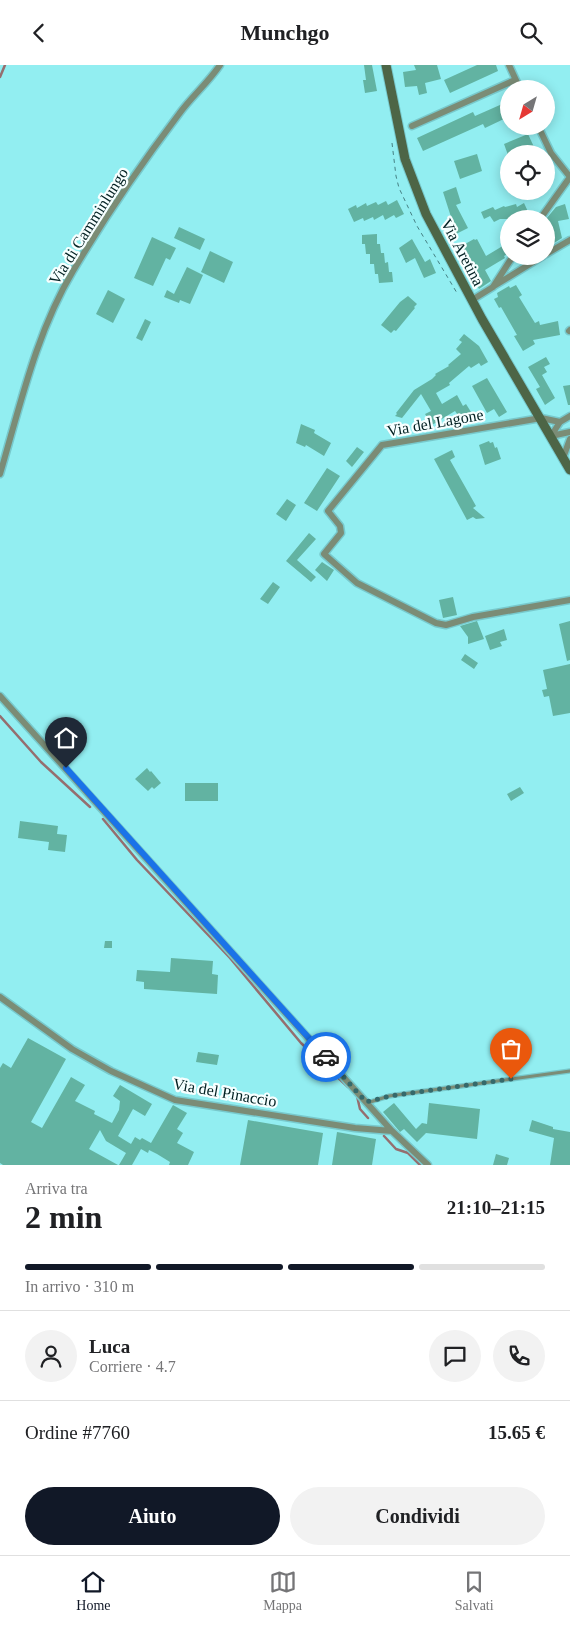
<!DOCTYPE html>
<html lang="it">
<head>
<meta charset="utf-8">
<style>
	:root { --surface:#fff; --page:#f2f2f2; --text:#202124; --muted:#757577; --line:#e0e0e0; --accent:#111827 }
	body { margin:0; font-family:"Times New Roman",serif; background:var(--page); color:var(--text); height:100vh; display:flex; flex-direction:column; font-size:19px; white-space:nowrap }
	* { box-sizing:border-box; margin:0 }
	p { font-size:16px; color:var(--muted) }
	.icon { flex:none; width:28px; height:28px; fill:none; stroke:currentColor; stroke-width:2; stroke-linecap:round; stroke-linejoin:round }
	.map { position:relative; height:1100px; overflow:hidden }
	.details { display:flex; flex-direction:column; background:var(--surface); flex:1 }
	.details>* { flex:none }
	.needle { width:32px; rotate:217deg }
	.fabs { position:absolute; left:500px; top:15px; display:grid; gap:10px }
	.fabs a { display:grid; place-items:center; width:55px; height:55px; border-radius:50%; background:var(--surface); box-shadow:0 2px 12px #0003; font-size:25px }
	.pin { position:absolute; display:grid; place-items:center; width:42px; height:42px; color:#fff; margin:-51px -21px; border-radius:50% 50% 50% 0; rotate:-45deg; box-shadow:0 0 5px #0007 }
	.pin .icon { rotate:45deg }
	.courier { position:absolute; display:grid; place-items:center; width:50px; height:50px; margin:-25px; border:4px solid #1a73e8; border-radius:50%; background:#fff; color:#222; box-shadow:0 1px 6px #0007 }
	.summary em { font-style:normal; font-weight:700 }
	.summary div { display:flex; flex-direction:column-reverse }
	.summary { display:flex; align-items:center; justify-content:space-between; height:85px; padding:0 25px }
	h1 { font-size:32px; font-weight:700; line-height:38px }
	.bar { display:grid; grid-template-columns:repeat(4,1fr); gap:8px 5px; align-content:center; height:60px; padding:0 25px }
	.bar i { height:6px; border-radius:4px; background:var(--line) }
	.bar .current { background:var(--accent) }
	.bar p { grid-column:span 4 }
	.line { display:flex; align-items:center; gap:12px; padding:0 25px; border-top:1px solid var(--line) }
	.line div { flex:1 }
	.round { display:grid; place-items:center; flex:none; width:52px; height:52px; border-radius:26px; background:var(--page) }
	.action { display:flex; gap:10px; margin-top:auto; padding:10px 25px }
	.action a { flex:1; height:58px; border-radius:30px; background:var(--accent); color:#fff; font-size:20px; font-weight:700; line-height:58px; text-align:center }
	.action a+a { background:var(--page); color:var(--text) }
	header { display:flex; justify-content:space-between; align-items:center; height:65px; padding:0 25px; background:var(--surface); font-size:22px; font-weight:700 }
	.tabs { display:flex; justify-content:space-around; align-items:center; height:70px; border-top:1px solid var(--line); background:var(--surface); font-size:14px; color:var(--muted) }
	.tabs a { display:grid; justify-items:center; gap:2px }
	.tabs .current { color:var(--accent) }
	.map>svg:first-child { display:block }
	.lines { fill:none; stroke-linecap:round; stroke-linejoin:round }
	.stream { stroke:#956e6f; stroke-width:2.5 }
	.building { fill:#62b3a2 }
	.lane-casing { stroke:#78c9cc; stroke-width:5.5 }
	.street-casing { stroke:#78c9cc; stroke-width:9 }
	.secondary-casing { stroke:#78c9cc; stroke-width:11 }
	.path { stroke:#458083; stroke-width:1; stroke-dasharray:4 4; stroke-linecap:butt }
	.lane { stroke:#7b8c76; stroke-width:3 }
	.street { stroke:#7b8c76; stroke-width:6 }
	.secondary { stroke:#4d6546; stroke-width:9 }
	.done { stroke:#35696b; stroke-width:5; stroke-dasharray:0 9 }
	.route { stroke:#1a73e8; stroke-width:6 }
	.labels { text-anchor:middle; stroke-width:4.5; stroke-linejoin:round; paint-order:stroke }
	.street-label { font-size:16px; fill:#032123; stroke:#f7ffff }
</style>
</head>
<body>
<header><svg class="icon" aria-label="back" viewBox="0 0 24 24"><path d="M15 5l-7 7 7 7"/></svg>Munchgo<svg class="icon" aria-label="search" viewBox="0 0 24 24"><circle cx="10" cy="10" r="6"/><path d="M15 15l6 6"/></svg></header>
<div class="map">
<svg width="570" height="1100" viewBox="0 0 570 1100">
	<rect width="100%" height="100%" fill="#92eef1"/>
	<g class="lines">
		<path class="stream" d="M0,12l5,-12
			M0,651l41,46 49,45
			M103,754l34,41 93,98 71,85 47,44
			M357,1031l3,13 8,9
			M384,1071l12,13 12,4 12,12"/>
	</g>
	<path class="building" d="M364,0h8l5,26 -12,2 -2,-13h3z
		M414,0h23l4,14 -16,4 2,10 -8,2 -2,-9 -12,1 -2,-15 13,-2z
		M477,0h19l2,6 -48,22 -6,-13z
		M509,36v13l-4,2 1,2 -21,10 -2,-4 -60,27 -6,-13 56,-26 2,4z
		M528,69l6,13 -17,7h-8l-1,1 -4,-11z
		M477,89l5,17 -22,8 -6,-18z
		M456,122l5,16 -5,2 12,23 -12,6 -8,-15 3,-2 -8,-25z
		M524,126h22l-19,9z
		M397,135l7,14 -8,4 -2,-3 -9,5 -2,-5 -9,5 -1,-3 -9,4 -1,-3 -9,4 -6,-13 8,-4 1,3 9,-5 1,3 9,-4 2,3 8,-4 2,4z
		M524,138l6,13 -7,3h-23l-6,3 -4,-6 -6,3 -3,-7 12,-5 2,3 9,-4 1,1 11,-3 1,3z
		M565,139l4,15 -11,2 4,17 -16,10v-18l3,-4 -3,-2v-5l10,-12z
		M179,162l26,12 -5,11 -26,-12z
		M377,169v10h3l1,9h3l1,10 3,-1 1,10h3l1,10 -14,1 -1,-9h-3l-1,-10h-4v-10h-4l-1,-10h-3v-9z
		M152,172l24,11 -6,12 -4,-2 -13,28 -19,-8z
		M412,174l13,23 5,-3 6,14 -12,5 -9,-20 -9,5 -7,-15z
		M474,174l1,1 2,-1 9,17 20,-12 3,3v6l-5,3 1,2 -20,12 6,11 -12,8 -23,-40z
		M210,186l23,11 -9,21 -23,-11z
		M187,202l16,8 -13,29 -10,-4 -1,3 -15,-6 3,-7 7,4z
		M516,220l6,10 -3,2 16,26 4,-2 1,4 18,-4 2,14 -27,5 2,4 -12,7 -9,-15 3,-1 -16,-28 -2,1 -5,-9 4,-2 -1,-4 12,-7 1,2z
		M108,225l17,9 -12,24 -17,-9z
		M408,231l9,8 -3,3 1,1 -19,23 -2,-1 -3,3 -10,-8 19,-23z
		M145,254l6,3 -9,19 -6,-3z
		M464,269l15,12 9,16 -7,4 -2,-3 -8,5 -2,-2 -20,17 1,2 -14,8 6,11 15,-9 6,11 3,-2 5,8 -11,6 -5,-7 -23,14 -7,-11 6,-3 -10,-17 -19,24 -7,-2 2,-2 -1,-1 18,-23 18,-11 4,-4 -1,-1 14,-8 -1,-1 13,-11 -5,-5 6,-7 -3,-2z
		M546,292l4,7 -6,3 3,5 -5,3 13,23 -10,7 -9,-16 4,-2 -12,-20z
		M487,313l20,34 -8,5 -5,-8 -7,4 -15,-27z
		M570,320v20h-2l-5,-19z
		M301,359l14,6 -1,3 17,10 -7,13 -18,-11 -1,2 -9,-4z
		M489,376l1,2 3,-1 2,6 2,-1 4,12 -16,6 -6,-20z
		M357,382l7,5 -12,15 -6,-6z
		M452,385l3,7 -5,3 26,46 -3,2 12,10 -9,1 -3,-2 -6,3 -33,-61z
		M327,403l13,8 -23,35 -13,-8z
		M287,434l9,6 -10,16 -10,-7z
		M309,468l7,6 -19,21 19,17 -5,5 -25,-21z
		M322,497l12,8 -7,11 -12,-11z
		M273,517l7,5 -12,17 -8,-5z
		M453,532l4,18 -14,3 -4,-18z
		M477,556l7,18 -16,5v-7l-8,-11z
		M570,556v39l-3,1 -8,-37z
		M504,564l3,11 -7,2 2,4 -12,4 -5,-14z
		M465,589l13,9 -4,6 -13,-9z
		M570,599v49l-17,3 -4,-20 -5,1 -2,-7 5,-1 -4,-19z
		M147,703l3,4 1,-1 10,12 -7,6 -2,-2 -4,4 -13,-12z
		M185,718h33v18h-33z
		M520,722l4,6 -13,8 -4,-7z
		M20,756l38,5 -1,8 10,1 -2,17 -17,-2 1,-8 -31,-4z
		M105,876h7v7h-8z
		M171,893l42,3 -1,13 6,1 -1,19 -73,-5v-7l-8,-1 1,-11 33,2z
		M28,973l38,21 -35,63 11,6 29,-51 14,8 -10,16 20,10 -1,3 18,9 7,-13 1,-9 -7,-5 7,-11 32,19 -7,12 -12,-7 -15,27 13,8 4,-7 5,3 2,-2 9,5 22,-38 14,8 -10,16 6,4 -6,10 17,9 -6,13h-19l1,-3 -13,-8 -8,-4 -1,3 -7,-4 -9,16h-13l7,-12 -20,-12 -6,-11 -11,19 29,16h-115l-3,-2v-95l3,-5 8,5z
		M198,987l21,3 -2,10 -21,-3z
		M394,1038l22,26 6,-6 5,1 2,-21 51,6 -3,30 -51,-6 -9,9 -13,-13 -4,3 -17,-20z
		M248,1055l75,13 -5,32h-78z
		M532,1055l21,7v2l17,3v33h-20l4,-27 -25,-7z
		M337,1067l39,7 -4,26h-40z
		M496,1089l13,4 -2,7h-14z"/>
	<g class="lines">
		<g class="lane-casing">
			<path id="lane" d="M367,1038l22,-7 181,-25"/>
		</g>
		<g class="street-casing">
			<path id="street" d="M509,0l11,24
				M412,61l103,-46
				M538,61l13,27 19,24 -30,42
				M546,189l24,-14
				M494,221l49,-30
				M472,235l21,-13 20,-31
				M569,266l1,-1
				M560,357l-19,-4 -159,27 -54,66 12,15 1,7 -17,21 33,29 79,40 10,2 27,-8 97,-17
				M551,371l9,-14 10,-6
				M551,371l19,-4
				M563,393l7,-19
				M0,409c20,-68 36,-141 73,-203 32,-54 68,-107 106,-157 12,-17 29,-31 41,-49
				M0,631l392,435
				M0,932l72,52 39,22 64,29 180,28 37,3 36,34"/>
		</g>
		<g class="secondary-casing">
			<path id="secondary" d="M386,0l19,94 21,55 56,105 88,151"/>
		</g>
		<path class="path" d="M392,78l4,33 3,12 18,38 40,67"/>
		<use href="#lane" class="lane"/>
		<use href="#street" class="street"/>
		<use href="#secondary" class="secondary"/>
	</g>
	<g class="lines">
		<path class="done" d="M326,992l40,45 24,-6 121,-17"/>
		<path class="route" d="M66,703l260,289"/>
	</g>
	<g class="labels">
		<g class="street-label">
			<text transform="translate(88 161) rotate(-58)" y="6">Via di Camminlungo</text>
			<text transform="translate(463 187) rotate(62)" y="6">Via Aretina</text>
			<text transform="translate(435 357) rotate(-10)" y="6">Via del Lagone</text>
			<text transform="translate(225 1027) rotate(10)" y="6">Via del Pinaccio</text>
		</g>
	</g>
</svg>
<div class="fabs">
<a><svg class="needle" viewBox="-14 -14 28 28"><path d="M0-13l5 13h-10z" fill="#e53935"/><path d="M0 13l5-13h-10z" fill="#757577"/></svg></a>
<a><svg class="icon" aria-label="locate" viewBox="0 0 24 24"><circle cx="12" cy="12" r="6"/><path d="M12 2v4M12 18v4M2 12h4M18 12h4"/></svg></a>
<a><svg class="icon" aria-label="layers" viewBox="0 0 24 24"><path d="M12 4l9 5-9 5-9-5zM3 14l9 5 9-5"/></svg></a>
</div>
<div class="pin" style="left:511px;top:1014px;background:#ea580c"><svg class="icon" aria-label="bag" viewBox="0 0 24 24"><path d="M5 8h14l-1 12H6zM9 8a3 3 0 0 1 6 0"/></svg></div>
<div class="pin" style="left:66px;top:703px;background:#1f2937"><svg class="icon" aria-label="home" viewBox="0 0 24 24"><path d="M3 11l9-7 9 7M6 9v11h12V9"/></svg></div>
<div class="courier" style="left:326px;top:992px"><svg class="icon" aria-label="car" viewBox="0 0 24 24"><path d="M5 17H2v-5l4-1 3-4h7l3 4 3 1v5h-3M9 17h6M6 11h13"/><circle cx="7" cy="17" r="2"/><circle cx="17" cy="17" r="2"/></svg></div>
</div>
<section class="details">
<div class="summary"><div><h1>2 min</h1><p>Arriva tra</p></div><em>21:10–21:15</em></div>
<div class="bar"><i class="current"></i><i class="current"></i><i class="current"></i><i></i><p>In arrivo · 310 m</p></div>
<div class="line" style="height:90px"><a class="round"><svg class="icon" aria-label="person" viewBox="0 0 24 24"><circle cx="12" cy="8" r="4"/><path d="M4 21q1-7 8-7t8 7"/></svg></a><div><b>Luca</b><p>Corriere · 4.7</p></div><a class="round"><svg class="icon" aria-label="chat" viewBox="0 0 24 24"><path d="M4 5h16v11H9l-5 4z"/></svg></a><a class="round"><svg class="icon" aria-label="phone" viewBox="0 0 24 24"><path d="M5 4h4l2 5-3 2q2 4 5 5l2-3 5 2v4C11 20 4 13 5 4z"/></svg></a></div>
<div class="line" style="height:65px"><div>Ordine #7760</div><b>15.65 €</b></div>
<div class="action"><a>Aiuto</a><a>Condividi</a></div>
</section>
<nav class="tabs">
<a class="current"><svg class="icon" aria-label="home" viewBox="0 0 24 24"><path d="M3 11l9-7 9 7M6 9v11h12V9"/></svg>Home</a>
<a><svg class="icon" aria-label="map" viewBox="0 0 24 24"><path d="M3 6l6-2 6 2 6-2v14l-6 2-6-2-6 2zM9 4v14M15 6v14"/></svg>Mappa</a>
<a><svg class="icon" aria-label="saved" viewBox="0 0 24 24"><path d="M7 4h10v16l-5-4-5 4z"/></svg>Salvati</a>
</nav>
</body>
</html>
